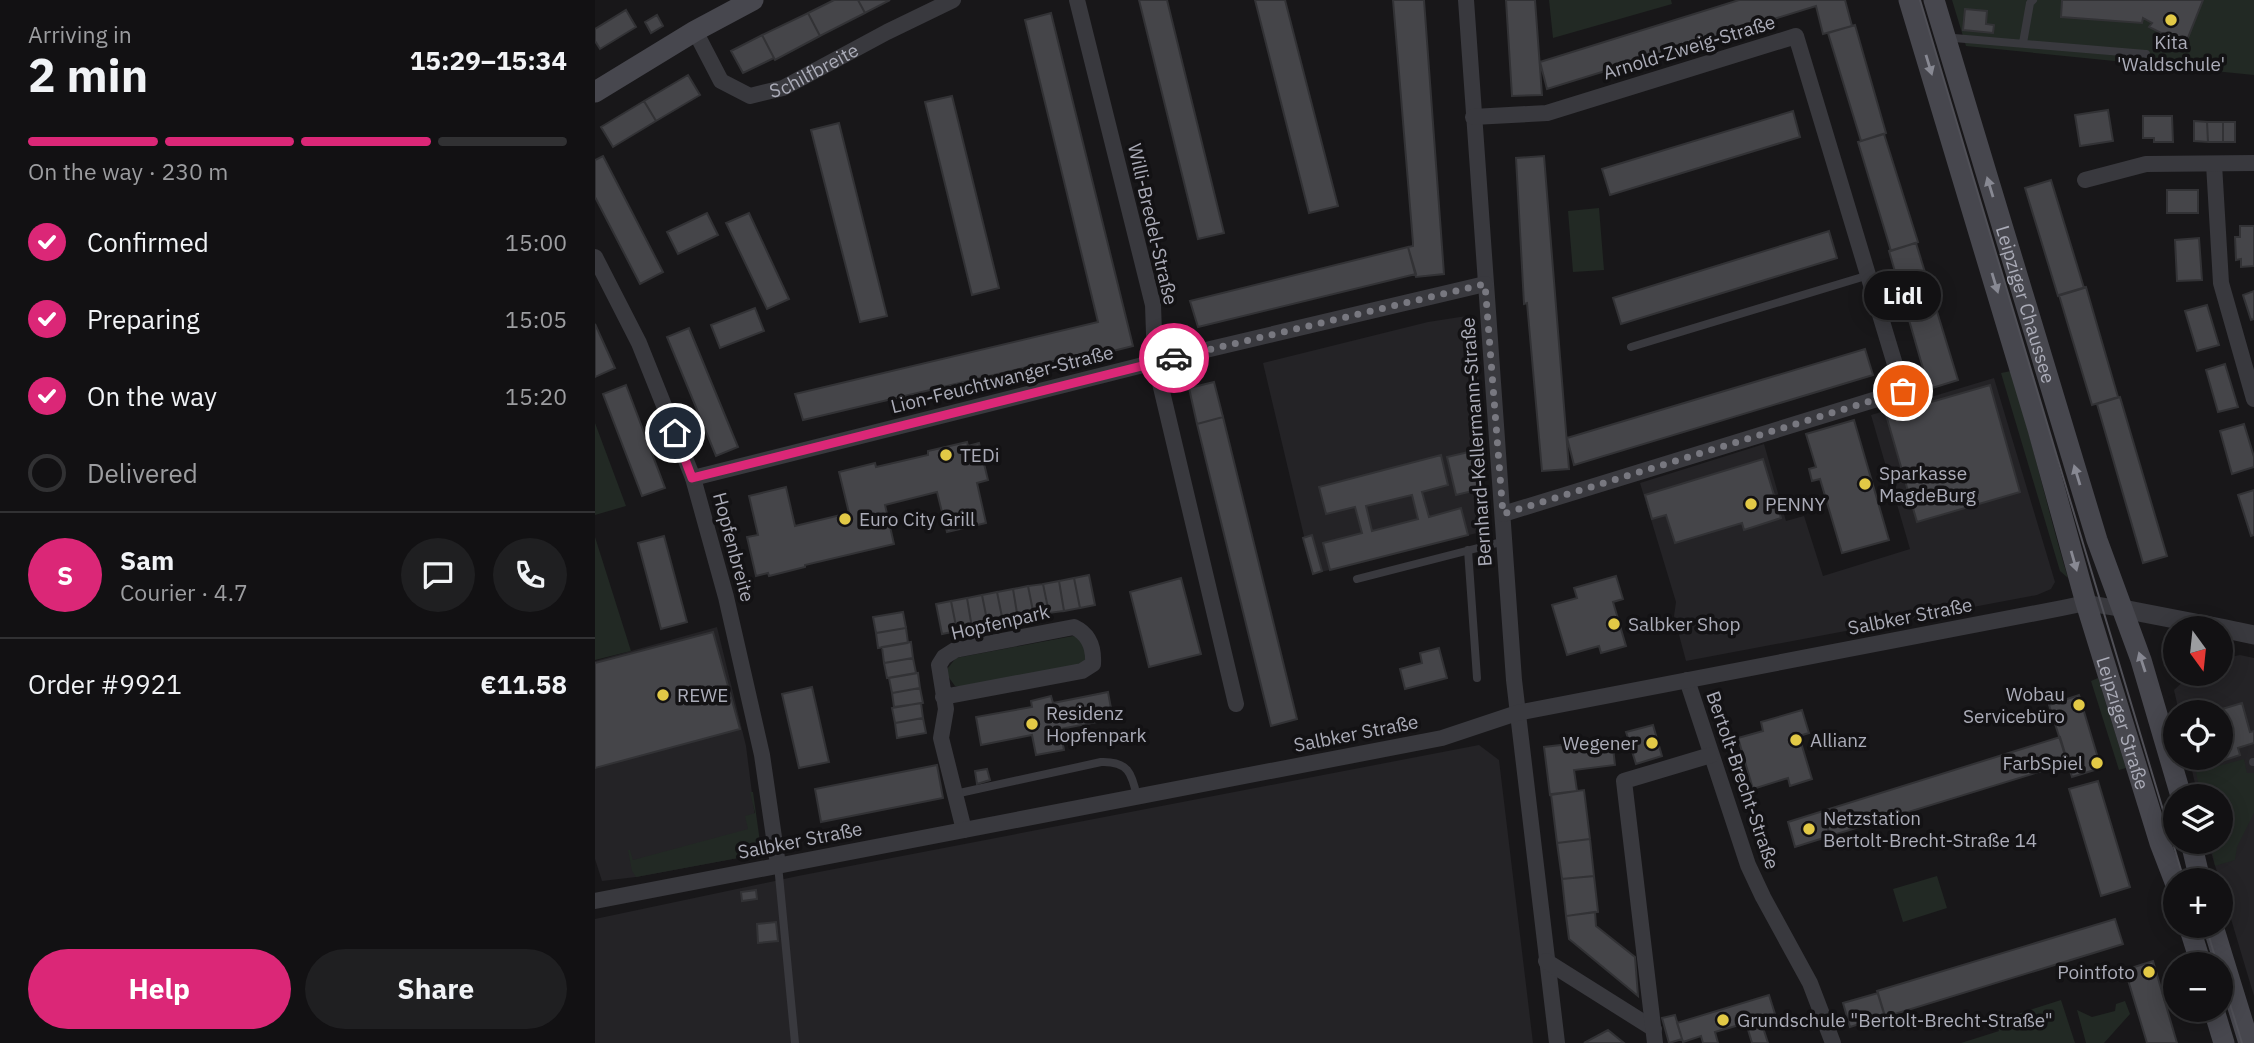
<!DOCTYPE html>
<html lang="en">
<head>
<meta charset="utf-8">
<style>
	:root { --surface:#121113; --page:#1f1f21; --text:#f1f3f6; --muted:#9c9da0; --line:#313133; --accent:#db2777 }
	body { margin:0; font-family:"IBM Plex Sans",sans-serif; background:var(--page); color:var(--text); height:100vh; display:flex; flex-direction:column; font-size:26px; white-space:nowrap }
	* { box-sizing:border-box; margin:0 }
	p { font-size:23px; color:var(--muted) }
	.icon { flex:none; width:38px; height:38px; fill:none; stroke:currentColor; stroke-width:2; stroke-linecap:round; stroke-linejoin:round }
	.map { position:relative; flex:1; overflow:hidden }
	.sheet { display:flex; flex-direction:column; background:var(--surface); width:595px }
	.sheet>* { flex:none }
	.needle { width:46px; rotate:165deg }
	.controls { position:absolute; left:1568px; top:616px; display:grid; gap:14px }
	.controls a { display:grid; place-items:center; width:70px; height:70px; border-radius:50%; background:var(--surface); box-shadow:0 4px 18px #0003,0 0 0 2px var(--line); font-size:35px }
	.pin { position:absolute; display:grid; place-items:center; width:60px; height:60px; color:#fff; margin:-30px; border:4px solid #fff; border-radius:50%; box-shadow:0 2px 7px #0007 }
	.courier { position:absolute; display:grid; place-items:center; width:70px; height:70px; margin:-35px; border:5px solid #db2777; border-radius:50%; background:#fff; color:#222; box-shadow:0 2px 9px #0007 }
	.bubble { position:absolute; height:49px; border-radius:24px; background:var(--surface); box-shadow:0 4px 18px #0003,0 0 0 2px var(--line); font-size:23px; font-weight:700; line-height:49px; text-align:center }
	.overview em { font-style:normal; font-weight:700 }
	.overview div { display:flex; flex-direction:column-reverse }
	.overview { display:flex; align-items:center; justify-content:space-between; height:119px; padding:0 28px }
	h1 { font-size:46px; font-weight:700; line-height:52px }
	.bar { display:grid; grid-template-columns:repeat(4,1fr); gap:10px 7px; align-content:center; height:84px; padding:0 28px }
	.bar i { height:9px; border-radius:5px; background:var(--line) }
	.bar .on { background:var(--accent) }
	.bar p { grid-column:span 4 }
	.line { display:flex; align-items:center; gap:18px; padding:0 28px; border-top:2px solid var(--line) }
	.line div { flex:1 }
	.round { display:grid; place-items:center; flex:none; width:74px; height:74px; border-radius:37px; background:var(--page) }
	ol { padding:0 28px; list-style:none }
	li { display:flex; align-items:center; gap:21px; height:77px }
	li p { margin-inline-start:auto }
	li .icon { padding:7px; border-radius:50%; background:var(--accent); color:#fff; stroke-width:4 }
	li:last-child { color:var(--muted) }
	li i { width:38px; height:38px; border:4px solid var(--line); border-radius:50% }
	.cta { display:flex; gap:14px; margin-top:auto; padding:14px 28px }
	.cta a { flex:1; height:80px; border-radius:42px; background:var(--accent); color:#fff; font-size:28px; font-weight:700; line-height:80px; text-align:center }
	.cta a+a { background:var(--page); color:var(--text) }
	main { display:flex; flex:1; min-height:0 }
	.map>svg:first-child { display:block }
	.built { fill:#242326 }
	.green { fill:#222924 }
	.building { fill:#454549; stroke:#323235; stroke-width:2; fill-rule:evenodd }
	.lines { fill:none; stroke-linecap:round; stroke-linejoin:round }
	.service { stroke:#39393e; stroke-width:8 }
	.minor { stroke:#39393e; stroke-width:16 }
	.tertiary { stroke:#39393e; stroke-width:19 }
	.secondary { stroke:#47474e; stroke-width:21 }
	.tram { stroke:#505057; stroke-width:2 }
	.oneway { fill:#888993 }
	.done { stroke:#787880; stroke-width:7; stroke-dasharray:0 12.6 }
	.route { stroke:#db2777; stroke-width:9 }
	.poi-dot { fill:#e2c946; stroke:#131214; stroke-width:2.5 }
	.labels { text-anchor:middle; stroke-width:7; stroke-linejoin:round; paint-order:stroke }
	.poi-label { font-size:19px; fill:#abacb8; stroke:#131214; text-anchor:start }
	.street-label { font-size:19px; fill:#abacb8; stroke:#131214 }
</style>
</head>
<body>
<main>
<section class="sheet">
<div class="overview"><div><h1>2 min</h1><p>Arriving in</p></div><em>15:29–15:34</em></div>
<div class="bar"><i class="on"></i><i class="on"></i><i class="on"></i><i></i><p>On the way · 230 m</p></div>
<ol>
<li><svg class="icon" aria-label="check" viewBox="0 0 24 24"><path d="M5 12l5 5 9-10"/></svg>Confirmed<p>15:00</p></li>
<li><svg class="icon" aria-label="check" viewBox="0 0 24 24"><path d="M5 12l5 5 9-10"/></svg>Preparing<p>15:05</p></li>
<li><svg class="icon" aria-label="check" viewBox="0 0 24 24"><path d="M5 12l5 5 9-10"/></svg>On the way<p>15:20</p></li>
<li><i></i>Delivered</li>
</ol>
<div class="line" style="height:126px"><b class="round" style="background:var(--accent);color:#fff">S</b><div><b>Sam</b><p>Courier · 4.7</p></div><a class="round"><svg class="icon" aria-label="chat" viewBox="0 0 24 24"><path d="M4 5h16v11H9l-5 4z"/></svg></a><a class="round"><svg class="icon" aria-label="phone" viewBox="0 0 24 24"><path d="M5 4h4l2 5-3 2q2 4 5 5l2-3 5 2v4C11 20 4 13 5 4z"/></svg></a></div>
<div class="line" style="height:91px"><div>Order #9921</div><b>€11.58</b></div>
<div class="cta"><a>Help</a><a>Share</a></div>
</section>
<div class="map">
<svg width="1659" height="1043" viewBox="0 0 1659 1043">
	<rect width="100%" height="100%" fill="#181719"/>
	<path class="built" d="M878,315l11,123 -8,3 5,62 -7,2 7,27 -168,42 -50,-211 165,-41z
		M1399,378l61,204 -4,7 -14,6 -351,66 -12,-45 2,-14 -36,-119 124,-39 22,77 18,-5 19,60 87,-27 -39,-134z
		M122,627l29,119 13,102 -5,7 -118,22 -34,4 -7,-22v-198z
		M1645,655l14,3v338l-46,-154h13v-46h-23l-9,-38h32v-46h-42l-5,-22 17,-16h30v-15z
		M884,745l20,15 34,283h-938v-124l203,-43z"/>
	<path class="green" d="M954,0h122l1,4 -119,34z
		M1357,0h302v75l-288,-29z
		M1004,208l5,62 -31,2 -5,-61z
		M1416,371c21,68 36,138 57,207l-8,-7 -59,-198z
		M0,423l31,83 -31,9z
		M0,537l36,114 -36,9z
		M478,636l10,2 4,22 -7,5 -117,22 -8,-1 -8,-11v-6l9,-11z
		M1503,678l28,90 -7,2 -28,-89z
		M1649,759l3,14h7v40l-17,34 -2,13 -20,6 -5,-24h11v-46h-20l-5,-24z
		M155,792h3l7,50 -1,6 -5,7 -118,22 -4,-6 -4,-21h2l3,10 115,-31 -3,-13 10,-3z
		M1342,876l10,32 -44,14 -10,-33z
		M1466,1000l14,43h-114l38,-12 -3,-10z
		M1530,1001l5,13 -26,29h-18l-9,-33 15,7 23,-6 1,-7z"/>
	<path class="building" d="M239,0h24l7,13 -45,23 -12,-23z
		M263,0h32l-25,13z
		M544,0h28l57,233 -26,6z
		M660,0h30l53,206 -29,7z
		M798,0h31l20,274 -28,3 -8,-30 5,-1v-3z
		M911,0h29l7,95 -30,1z
		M1144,0h106l7,26 -29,8 -7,-28 -269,83 -7,-27z
		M1467,0h141l-18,45 -36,-18 3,-4 -9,-5 -1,5 -81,-6z
		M1370,9l22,2 -1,13 8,1 -1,8 -30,-3z
		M31,10l10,17 -36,22 -5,-8v-12z
		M213,13l12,23 -45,24 -13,-25z
		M456,13l82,333 -28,7 -1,-4 -301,71 -8,-26 303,-72 -73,-302z
		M62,15l6,11 -12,7 -6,-11z
		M1260,25l31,108 -25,8 -33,-108z
		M167,35l12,23 -31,15 -12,-22z
		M93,75l12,20 -44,26 -12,-20z
		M357,96l47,192 -27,7 -47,-193z
		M49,101l12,20 -43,26 -12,-20z
		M1513,110l5,31 -33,5 -5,-31z
		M1198,111l7,26 -190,58 -8,-26z
		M1548,116h29l1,26h-19v-4h-11z
		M1599,121l13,1 1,20 -14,-1z
		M1612,122h16v20h-15z
		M1628,122h12v20h-12z
		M244,123l48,193 -27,6 -49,-192z
		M1289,134l34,108 -27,9 -33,-109z
		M8,156l60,116 -23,12 -45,-87v-37z
		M949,156l25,313 -27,2 -15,-168 -3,1 -8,-146z
		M1456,180l33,108 -26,8 -33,-108z
		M1572,190h31v23h-31z
		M112,213l11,22 -40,19 -11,-22z
		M154,213l40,86 -22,10 -41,-86z
		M1645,226h14v40l-13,1v-8l-5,1 -1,-23h5z
		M1234,231l8,27 -216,66 -8,-26z
		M1604,238l3,42 -25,1 -2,-41z
		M1321,243l42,137 -29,9 -40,-138z
		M813,247l8,27 -218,53 -8,-26z
		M1491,287l32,110 -26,8 -33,-110z
		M1659,291v28l-3,1 -8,-25z
		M1612,305l12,40 -22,6 -12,-40z
		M160,308l9,23 -44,17 -9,-23z
		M0,324l20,44 -20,9z
		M94,328l49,119 -22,9 -49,-119z
		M1270,349l8,26 -299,90 -7,-27z
		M1630,364l13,43 -20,5 -12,-42z
		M619,382l9,35 -26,7 -8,-36z
		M31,385l39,103 -23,8 -39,-102z
		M1395,385l30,107 -103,30 -31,-107z
		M1525,397l47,159 -24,7 -46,-159z
		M628,417l74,302 -26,7 -74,-302z
		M1259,420l35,120 -47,13 -22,-74 -8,2 -3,-12 7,-2 -10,-33z
		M1649,424l10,33v10l-22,7 -12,-43z
		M372,442l1,4 11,-3 9,37 -11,3 9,40 -39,9 -10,-40 -52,13 9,39 -89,21v2l-36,9 -1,-3 -12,3 -9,-39 11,-2 -9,-39 37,-9 9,39 54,-13 -10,-41 36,-9 1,4 52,-12v-4z
		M882,450l4,39 -25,6 -9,-38z
		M846,455l7,30 -26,7 7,25 32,-9 7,27 -138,35 -7,-27 39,-10 -7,-26 -29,7 -7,-27zM817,495l6,24 -46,12 -6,-25z
		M1168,459l18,59 -37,12 -2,-7 -67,20 -9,-28 -14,4 -7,-24z
		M1659,490v45l-3,1 -13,-41z
		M717,535l10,36 -9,3 -10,-36z
		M69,536l23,86 -26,7 -23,-86z
		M494,575l6,30 -15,3 -6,-30z
		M1021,576l7,23 -10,3 13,44 -25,7 -2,-7 -32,9 -15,-50 25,-7 -3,-10z
		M479,578l6,30 -16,3 -5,-30z
		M586,578l20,76 -52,13 -19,-75z
		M464,581l5,30 -15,2 -6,-29z
		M448,584l6,29 -15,3 -6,-30z
		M433,586l6,30 -16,3 -5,-30z
		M418,589l5,30 -15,3 -6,-30z
		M402,592l6,30 -15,3 -6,-30z
		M387,595l6,30 -16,3 -5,-30z
		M372,598l5,30 -15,3 -6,-30z
		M356,601l6,30 -15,3 -6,-30z
		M308,612l3,16 -30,5 -3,-16z
		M311,628l2,15 -30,5 -2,-15z
		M118,632l27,97 -145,39v-105z
		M316,642l2,16 -29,5 -2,-16z
		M844,648l8,30 -42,11 -5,-20 22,-6 -2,-10z
		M318,658l3,15 -29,5 -3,-15z
		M323,673l2,15 -28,5 -3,-15z
		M217,687l17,75 -30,6 -17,-74z
		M325,688l3,15 -29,4 -2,-14z
		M513,692l5,27 -53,10 4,21 -28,5 -4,-20 -51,10 -5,-28 56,-10 -1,-6 20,-5 2,7z
		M1484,695l22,73 -29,9 -23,-72z
		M326,703l2,15 -28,5 -3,-15z
		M1647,703l8,29 4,-1v12l-16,5 2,7 -18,6 -6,-3h5v-46h-9z
		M1207,710l7,23 -10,3 13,43 -22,7 -2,-8 -35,11 -15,-51 25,-7 -2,-9z
		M328,718l3,15 -29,5 -2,-15z
		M1058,725l9,31 -26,8 -10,-32z
		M1465,737l8,26 -238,73 -7,-25z
		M1017,739l3,26 -41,5 3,21 -27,4 -6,-48z
		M342,765l6,33 -122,24 -6,-33z
		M392,769l3,11 -13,4 -2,-13z
		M1503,781l32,106 -29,9 -32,-107z
		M989,790l6,49 -33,4 -6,-49z
		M1228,811l7,25 -35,11 -7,-25z
		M995,839l4,37 -32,3 -5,-36z
		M999,876l4,36 -32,4 -4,-37z
		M161,890l1,9 -15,2 -1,-9z
		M1000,912l1,14 39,31 3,39 -69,-57 -3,-23z
		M1520,919l8,25 -238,73 -8,-26z
		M181,922l2,19 -20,2 -1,-19z
		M1558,961l24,82h-30l-22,-73z
		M1283,993l7,23 -35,11 -7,-24z
		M1174,995l6,19 -15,4 8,25h-16l-6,-20 -31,9 3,11h-15l-2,-7 -18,6 -6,-19z
		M1080,1015l7,24 -13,4 -7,-25z
		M1013,1030l16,13h-40z"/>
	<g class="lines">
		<path class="service" d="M1354,40l5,-2 192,16
			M1428,43l7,-40 3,-3
			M1036,347l238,-72
			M873,550l9,128
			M762,579l148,-38
			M1658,762h1
			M360,794l146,-32c27,-1 31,11 36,35
			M183,865l17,178"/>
		<g class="minor">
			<path d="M482,0l76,305 2,57 81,342"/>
			<path d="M871,0l48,680 43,363"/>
			<path id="s1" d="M100,31l26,50 29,15 33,-8 104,-56 66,-32"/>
			<path d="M878,117l74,-4 249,-77 107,355 -400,123"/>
			<path d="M1619,164l7,119 33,116"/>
			<path d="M1490,180l61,-16 108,-1"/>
			<path d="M0,257l44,86 54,135 33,119 36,158 16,110"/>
			<path d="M98,478l462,-116 330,-78"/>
			<path d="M1092,680l61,185 15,32 47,86 23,60"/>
			<path d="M348,697l139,-26 11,-7c1,-17 -4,-30 -19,-37l-119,23 -11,7 -5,8 7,44 -5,29 23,92"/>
			<path d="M0,901l847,-163 75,-25 545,-105 24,-5 37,6"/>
			<path d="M951,961l108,68"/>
			<path d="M1060,1043l-31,-262 87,-26"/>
		</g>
		<path class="tertiary" d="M1528,609l98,19
			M1626,628l33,7"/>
		<g class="secondary">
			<path id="s2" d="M1314,0l129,429 48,174 74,240 15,39"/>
			<path id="s3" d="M1339,0l163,540 44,120 40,136"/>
			<path d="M0,92l100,-61 58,-31"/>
			<path d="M1596,842l9,38"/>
			<path d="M1594,926l12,38"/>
			<path d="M1618,926l36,117"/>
			<path d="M1619,1010l10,33"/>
		</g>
		<path class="tram" d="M1325,0l264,880
			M1611,926l11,38
			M1626,975l21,68"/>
	</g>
	<defs><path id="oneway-solid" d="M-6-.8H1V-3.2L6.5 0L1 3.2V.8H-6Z" transform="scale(1.75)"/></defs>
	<g class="oneway">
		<use href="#oneway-solid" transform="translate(1334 65) rotate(73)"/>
		<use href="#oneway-solid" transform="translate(1395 187) rotate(-107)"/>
		<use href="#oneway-solid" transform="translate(1400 283) rotate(73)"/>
		<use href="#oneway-solid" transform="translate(1482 475) rotate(-107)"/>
		<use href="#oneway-solid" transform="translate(1479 561) rotate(74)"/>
		<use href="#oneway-solid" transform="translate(1547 662) rotate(-108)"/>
	</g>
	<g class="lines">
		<path class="done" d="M579,358l311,-74 18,230 400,-123"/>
		<path class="route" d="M80,433l17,45 482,-120"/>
	</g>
	<g class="poi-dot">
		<circle cx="1576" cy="20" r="7"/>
		<circle cx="351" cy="455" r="7"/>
		<circle cx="1270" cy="484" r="7"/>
		<circle cx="1156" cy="504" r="7"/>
		<circle cx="250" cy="519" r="7"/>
		<circle cx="1019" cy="624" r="7"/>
		<circle cx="68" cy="695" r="7"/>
		<circle cx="1484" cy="705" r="7"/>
		<circle cx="437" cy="724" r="7"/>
		<circle cx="1201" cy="740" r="7"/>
		<circle cx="1057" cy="743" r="7"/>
		<circle cx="1502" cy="763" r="7"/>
		<circle cx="1214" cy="829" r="7"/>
		<circle cx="1554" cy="972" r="7"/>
		<circle cx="1128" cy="1020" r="7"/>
	</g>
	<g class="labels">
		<g class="poi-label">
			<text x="1576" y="49" text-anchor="middle">Kita<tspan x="1576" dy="22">'Waldschule'</tspan></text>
			<text x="365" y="462">TEDi</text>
			<text x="1284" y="480">Sparkasse<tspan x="1284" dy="22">MagdeBurg</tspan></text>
			<text x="1170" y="511">PENNY</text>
			<text x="264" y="526">Euro City Grill</text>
			<text x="1033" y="631">Salbker Shop</text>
			<text x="1470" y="701" text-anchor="end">Wobau<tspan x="1470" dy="22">Servicebüro</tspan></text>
			<text x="82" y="702">REWE</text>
			<text x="451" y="720">Residenz<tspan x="451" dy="22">Hopfenpark</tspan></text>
			<text x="1215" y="747">Allianz</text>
			<text x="1043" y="750" text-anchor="end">Wegener</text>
			<text x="1488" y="770" text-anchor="end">FarbSpiel</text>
			<text x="1228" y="825">Netzstation<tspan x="1228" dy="22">Bertolt-Brecht-Straße 14</tspan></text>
			<text x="1540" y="979" text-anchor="end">Pointfoto</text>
			<text x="1142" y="1027">Grundschule "Bertolt-Brecht-Straße"</text>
		</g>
		<g class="street-label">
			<text transform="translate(1094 47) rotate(-17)" y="7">Arnold-Zweig-Straße</text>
			<text dy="7" stroke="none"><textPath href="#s1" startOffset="158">Schilfbreite</textPath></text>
			<text transform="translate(558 224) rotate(77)" y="7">Willi-Bredel-Straße</text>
			<text dy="7" stroke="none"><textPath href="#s3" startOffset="318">Leipziger Chaussee</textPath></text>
			<text transform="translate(407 379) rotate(-14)" y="7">Lion-Feuchtwanger-Straße</text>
			<text transform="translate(881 442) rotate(-94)" y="7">Bernhard-Kellermann-Straße</text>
			<text transform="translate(139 547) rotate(75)" y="7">Hopfenbreite</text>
			<text transform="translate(1315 616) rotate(-11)" y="7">Salbker Straße</text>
			<text transform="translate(405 622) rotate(-13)" y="7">Hopfenpark</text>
			<text dy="7" stroke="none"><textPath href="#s2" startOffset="754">Leipziger Straße</textPath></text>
			<text transform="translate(761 733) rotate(-11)" y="7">Salbker Straße</text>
			<text transform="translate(1148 780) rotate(71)" y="7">Bertolt-Brecht-Straße</text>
			<text transform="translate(205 840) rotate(-11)" y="7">Salbker Straße</text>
		</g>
	</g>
</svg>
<div class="controls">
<a><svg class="needle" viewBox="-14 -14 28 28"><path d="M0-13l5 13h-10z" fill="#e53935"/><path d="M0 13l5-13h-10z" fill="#9c9da0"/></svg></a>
<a><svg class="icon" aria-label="locate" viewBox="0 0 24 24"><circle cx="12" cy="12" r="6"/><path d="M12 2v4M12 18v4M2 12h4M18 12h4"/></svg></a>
<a><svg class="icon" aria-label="layers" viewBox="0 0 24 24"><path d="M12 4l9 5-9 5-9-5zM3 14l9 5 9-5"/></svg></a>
<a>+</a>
<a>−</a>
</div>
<div class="pin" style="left:1308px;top:391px;background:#ea580c"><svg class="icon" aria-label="bag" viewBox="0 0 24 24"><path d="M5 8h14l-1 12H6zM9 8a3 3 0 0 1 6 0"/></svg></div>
<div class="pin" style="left:80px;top:433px;background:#1f2937"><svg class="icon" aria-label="home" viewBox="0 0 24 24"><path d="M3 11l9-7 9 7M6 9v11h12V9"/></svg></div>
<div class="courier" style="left:579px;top:358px"><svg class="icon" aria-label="car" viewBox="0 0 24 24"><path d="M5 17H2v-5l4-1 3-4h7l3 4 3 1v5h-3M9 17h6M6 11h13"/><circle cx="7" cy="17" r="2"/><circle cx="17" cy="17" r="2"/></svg></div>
<div class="bubble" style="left:1269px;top:271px;width:77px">Lidl</div>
</div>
</main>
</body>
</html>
